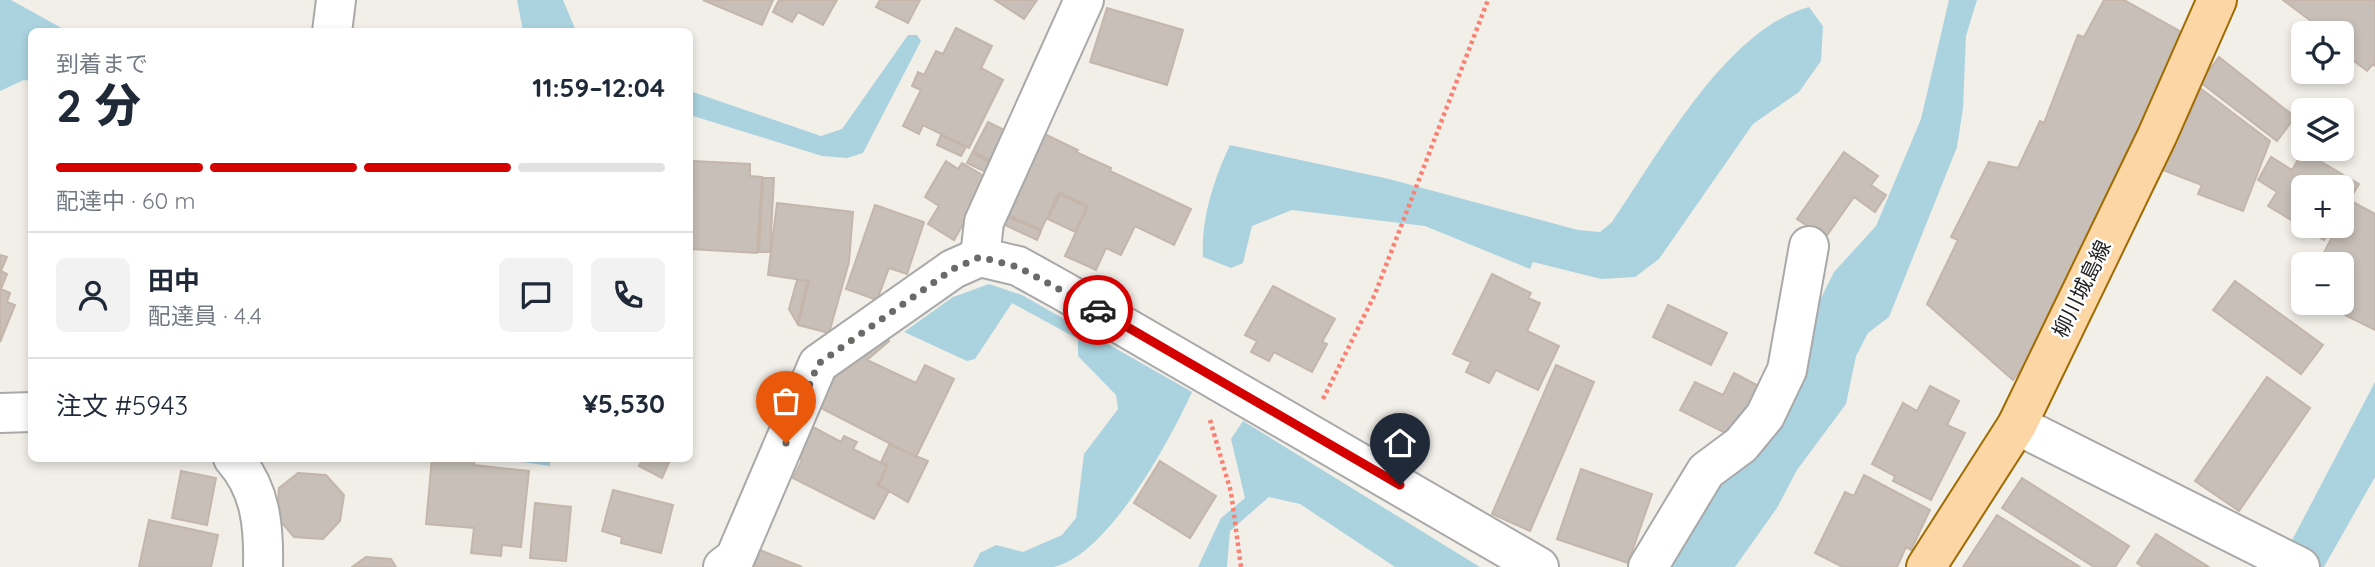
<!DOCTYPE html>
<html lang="ja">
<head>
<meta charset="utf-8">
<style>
	:root { --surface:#fff; --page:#f2f2f3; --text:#1f2937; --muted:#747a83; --line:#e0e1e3; --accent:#d40000 }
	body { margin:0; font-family:Quicksand,"Noto Sans JP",sans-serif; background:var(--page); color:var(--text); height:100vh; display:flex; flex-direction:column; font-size:26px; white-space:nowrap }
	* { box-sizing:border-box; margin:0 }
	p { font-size:23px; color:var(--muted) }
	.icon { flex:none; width:38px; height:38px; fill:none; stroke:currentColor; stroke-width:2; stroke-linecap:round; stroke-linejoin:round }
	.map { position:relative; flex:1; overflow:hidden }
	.side { position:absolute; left:28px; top:28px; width:665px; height:434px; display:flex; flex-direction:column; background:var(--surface); border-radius:10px; box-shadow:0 4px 10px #0003 }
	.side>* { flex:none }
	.fabs { position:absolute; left:2291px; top:21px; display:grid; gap:14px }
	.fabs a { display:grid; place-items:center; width:63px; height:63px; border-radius:10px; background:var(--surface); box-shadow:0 4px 10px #0003; font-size:35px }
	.pin { position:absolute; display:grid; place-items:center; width:60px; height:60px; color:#fff; margin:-72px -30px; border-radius:50% 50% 50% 0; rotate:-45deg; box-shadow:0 0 7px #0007 }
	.pin .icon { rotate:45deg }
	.courier { position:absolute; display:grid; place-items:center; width:70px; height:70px; margin:-35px; border:5px solid #d40000; border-radius:50%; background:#fff; color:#222; box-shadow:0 2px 9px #0007 }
	.headline em { font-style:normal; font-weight:800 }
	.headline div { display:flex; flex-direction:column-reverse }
	.headline { display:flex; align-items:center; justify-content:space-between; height:119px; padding:0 28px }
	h1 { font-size:46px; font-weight:800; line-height:52px }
	.bar { display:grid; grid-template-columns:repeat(4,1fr); gap:10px 7px; align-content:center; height:84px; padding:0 28px }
	.bar i { height:9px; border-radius:5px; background:var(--line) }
	.bar .on { background:var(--accent) }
	.bar p { grid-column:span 4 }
	.line { display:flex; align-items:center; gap:18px; padding:0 28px; border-top:2px solid var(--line) }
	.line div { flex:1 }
	.round { display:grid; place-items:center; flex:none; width:74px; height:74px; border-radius:10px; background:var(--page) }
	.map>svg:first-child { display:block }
	.water { fill:#aad3df }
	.building { fill:#c7bfb8; stroke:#c4b6ab; stroke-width:2 }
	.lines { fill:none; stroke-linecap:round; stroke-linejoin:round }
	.minor-casing { stroke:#a9a9a9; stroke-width:42 }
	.major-casing { stroke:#a06b00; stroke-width:42 }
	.path { stroke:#fa8072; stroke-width:4.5; stroke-dasharray:3.5 3.5; stroke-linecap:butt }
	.minor { stroke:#fff; stroke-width:38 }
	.major { stroke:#fcd6a4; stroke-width:38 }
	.done { stroke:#6b6a68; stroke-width:7; stroke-dasharray:0 12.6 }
	.route { stroke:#d40000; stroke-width:9 }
	.labels { text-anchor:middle; stroke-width:5; stroke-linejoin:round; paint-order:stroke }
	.street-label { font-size:21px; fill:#222; stroke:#fff }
</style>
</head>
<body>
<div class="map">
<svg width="2375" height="567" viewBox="0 0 2375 567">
	<rect width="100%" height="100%" fill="#f2efe9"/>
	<path class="water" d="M0,0h11l56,31 -35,1 -1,49 -7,-1 -24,11z
		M517,0h46l13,31h-53z
		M1949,0h28l-11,36 -3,72 -6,39 -68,170 -21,16 -12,23 -10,48 -49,66 -20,38 -42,59h-66l27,-52 41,-49 97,-194 42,-46 45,-107z
		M1809,7l14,19 -2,35 -22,31 -46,32 -94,135 -24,18 -34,2 -68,-17 -3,7 -105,-43 -133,-16 -40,16 -9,37 -12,5 -28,-11c-2,-39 11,-78 27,-112l159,34 189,51 22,2 12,-10c47,-68 114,-193 197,-215z
		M908,35h9l4,6 -58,112 -16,5 -25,-2 -132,-41v-24l131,45 21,-7z
		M989,284l33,11 170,97c-22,48 -83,162 -138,175 -22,0 -58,0 -81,0l7,-14 16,-8 27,7 39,-17 14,-17 8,-64 34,-45 -2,-14 -38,-39v-17l-66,-36 -37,56 -8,2 -63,-29 49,-35z
		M2375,382v95l-51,90h-46z
		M1243,421l237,146h-85l-95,-63 -31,-7 -39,34 -3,36h-29l23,-49 24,-20 -14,-59z
		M501,459l49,-1v8z"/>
	<path class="building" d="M703,0h70l-11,25z
		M779,0h58l-14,25 -25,-13 -6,10 -19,-10z
		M880,0h40l-12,23 -32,-16z
		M995,0h42l-13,19z
		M2104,0h20l59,33 -151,321 -19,26 -86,-76 31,-64 -7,-3 38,-75 29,6 22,-47 4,2 34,-88 6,2z
		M2283,0h92v66l-2,-2 -6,7 -25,-19v-19h-15z
		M1107,8l76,22 -16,55 -77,-23z
		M956,28l36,18 -11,22 22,12 -34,68 -46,-23 -4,9 -16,-8 18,-36 -9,-4 6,-14 6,3 12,-24 7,3z
		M2219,57l76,60 -18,24 -77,-59z
		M2200,88l70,53 -27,70 -45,-17 4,-9 -42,-16 21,-53 7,3z
		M988,122l24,12 -15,30 -24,-13z
		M1036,130l42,20 -2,2 35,16 -1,3 81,38 -17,36 -39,-19 -14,29 -15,-7 -10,22 -31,-14 23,-50 -29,-14 -18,38 -43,-20z
		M941,135l25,12 -5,9 -24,-11z
		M2303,151l56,33 -17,28v-25h-39v39h30l-9,14 -56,-34 9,-14 -19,-12 13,-23 21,13z
		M1844,152l34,24 -7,9 15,10 -11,17 -21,-15 -29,41 -28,-19z
		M972,153l25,13 -5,9 -25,-12z
		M693,161l57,3v12l12,1 -5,76 -67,-4z
		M946,161l12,8 4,-6 27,16 -35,61 -26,-16 11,-18 -14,-9z
		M763,178h11l-4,74h-11z
		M1060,194l27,13 -12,25 -27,-13z
		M2351,201l24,13v116l-30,-15 6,-11 -9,-5v-35h-16l1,-3 -6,-3 17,-32h4z
		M777,203l76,9 -4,50 -20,71 -31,-8 11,-44 -41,-6z
		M875,205l49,17 -17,52 -18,-6 -12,32 -31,-11z
		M1006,216l35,15 -4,9 -34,-16z
		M0,255l7,2 -6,14 6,3 -6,15 9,4 -3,9 8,3 -15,37z
		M1492,274l39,19 -3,5 12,5 -13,28 32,15 -21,44 -42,-20 -7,13 -23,-11 5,-10 -18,-8z
		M797,280l11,1 -11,42 -8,-14z
		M2235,281l88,64 -22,29 -88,-64z
		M1273,286l62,33 -13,23 5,2 -15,28 -38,-20 -5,9 -18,-9 6,-11 -12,-6z
		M1668,305l59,28 -16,32 -58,-28z
		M881,331l8,10 -22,19 49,23 9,-18 29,14 -38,78 -97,-50 22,-45z
		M1556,365l38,17 -64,149 -38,-17z
		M1734,373l30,16 -29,49 -55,-28 15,-28 28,13z
		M2267,377l43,31 -71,103 -44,-30z
		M1930,386l29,15 -12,24 18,8 -34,67 -38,-19 2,-5 -23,-12 31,-61 14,8z
		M813,427l28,15 3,-6 13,6 -4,7 34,17 -10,19 12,6 -15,28 -81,-41 9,-18 -5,-2z
		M889,445l39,16 -20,41 -29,-17 9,-20 -7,-3z
		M432,458h43l-1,7 55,6 -8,76 -19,-2 -1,11 -30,-3 3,-25 -48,-4z
		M643,458h28l-9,20 -23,-12z
		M1160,461l56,35 -26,42 -56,-35z
		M1581,469l71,25 -24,69 -71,-24z
		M181,471l35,7 -9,47 -35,-7z
		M298,473l28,2 18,20 -4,26 -17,18 -29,-2 -17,-20 2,-29z
		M1864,475l66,35 -19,40 -5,-3 -9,20h-54l-28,-14 30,-61 9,4z
		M2022,478l107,68 -14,21h-21l-92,-59z
		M613,490l60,15 -12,48 -40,-10 1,-6 -20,-6z
		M535,503l36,4 -5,54 -36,-3z
		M1997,515l83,52h-117z
		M149,520l69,15 -7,32h-72z
		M2156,534l53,33h-66l-6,-4z
		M760,550l42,17h-49z
		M366,557l25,2 5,8h-44z"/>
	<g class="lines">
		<g class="minor-casing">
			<path id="minor" d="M332,32l4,-32
				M980,257l4,-35 100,-222
				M0,413l32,-1
				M2017,425l283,142
				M233,458c28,31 31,69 30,109
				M723,567l12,-9 83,-194 135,-95 27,-12 38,9 45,25 476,276
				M1648,567l58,-96 35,-26 24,-29 22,-46 22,-124"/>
		</g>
		<g class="major-casing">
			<path id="major" d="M1926,567l91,-142 140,-289 60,-136"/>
		</g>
		<path class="path" d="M1323,399l52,-105 113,-294
			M1210,420l21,72 10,75"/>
		<use href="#minor" class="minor"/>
		<use href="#major" class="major"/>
	</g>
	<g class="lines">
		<path class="done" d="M786,443l32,-79 135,-95 27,-12 38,10 80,43"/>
		<path class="route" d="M1098,310l302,175"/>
	</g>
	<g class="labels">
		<g class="street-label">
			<text transform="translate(2082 289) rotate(-64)" y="7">柳川城島線</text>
		</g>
	</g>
</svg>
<div class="fabs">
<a><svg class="icon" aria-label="locate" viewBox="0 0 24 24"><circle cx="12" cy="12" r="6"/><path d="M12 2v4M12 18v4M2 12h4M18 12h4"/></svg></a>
<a><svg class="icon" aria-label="layers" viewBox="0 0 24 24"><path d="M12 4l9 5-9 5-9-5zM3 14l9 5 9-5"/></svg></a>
<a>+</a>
<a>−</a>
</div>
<div class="pin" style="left:786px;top:443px;background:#ea580c"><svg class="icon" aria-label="bag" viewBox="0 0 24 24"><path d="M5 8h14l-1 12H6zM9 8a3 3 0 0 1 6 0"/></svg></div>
<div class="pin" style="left:1400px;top:485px;background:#1f2937"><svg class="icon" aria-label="home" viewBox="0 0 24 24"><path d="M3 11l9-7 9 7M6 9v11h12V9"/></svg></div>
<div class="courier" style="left:1098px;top:310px"><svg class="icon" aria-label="car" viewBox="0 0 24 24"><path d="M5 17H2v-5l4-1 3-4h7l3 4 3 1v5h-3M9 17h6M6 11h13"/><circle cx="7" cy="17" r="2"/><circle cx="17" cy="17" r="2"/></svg></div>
<section class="side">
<div class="headline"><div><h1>2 分</h1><p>到着まで</p></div><em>11:59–12:04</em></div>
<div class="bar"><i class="on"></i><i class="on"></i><i class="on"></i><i></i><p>配達中 · 60 m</p></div>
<div class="line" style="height:126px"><a class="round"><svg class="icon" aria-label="person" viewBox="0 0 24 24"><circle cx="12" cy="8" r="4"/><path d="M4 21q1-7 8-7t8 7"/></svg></a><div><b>田中</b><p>配達員 · 4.4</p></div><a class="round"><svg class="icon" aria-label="chat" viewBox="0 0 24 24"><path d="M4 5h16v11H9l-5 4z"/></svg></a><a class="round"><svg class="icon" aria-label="phone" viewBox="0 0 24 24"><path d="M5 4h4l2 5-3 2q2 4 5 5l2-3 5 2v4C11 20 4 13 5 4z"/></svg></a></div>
<div class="line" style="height:91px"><div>注文 #5943</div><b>¥5,530</b></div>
</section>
</div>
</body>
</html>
